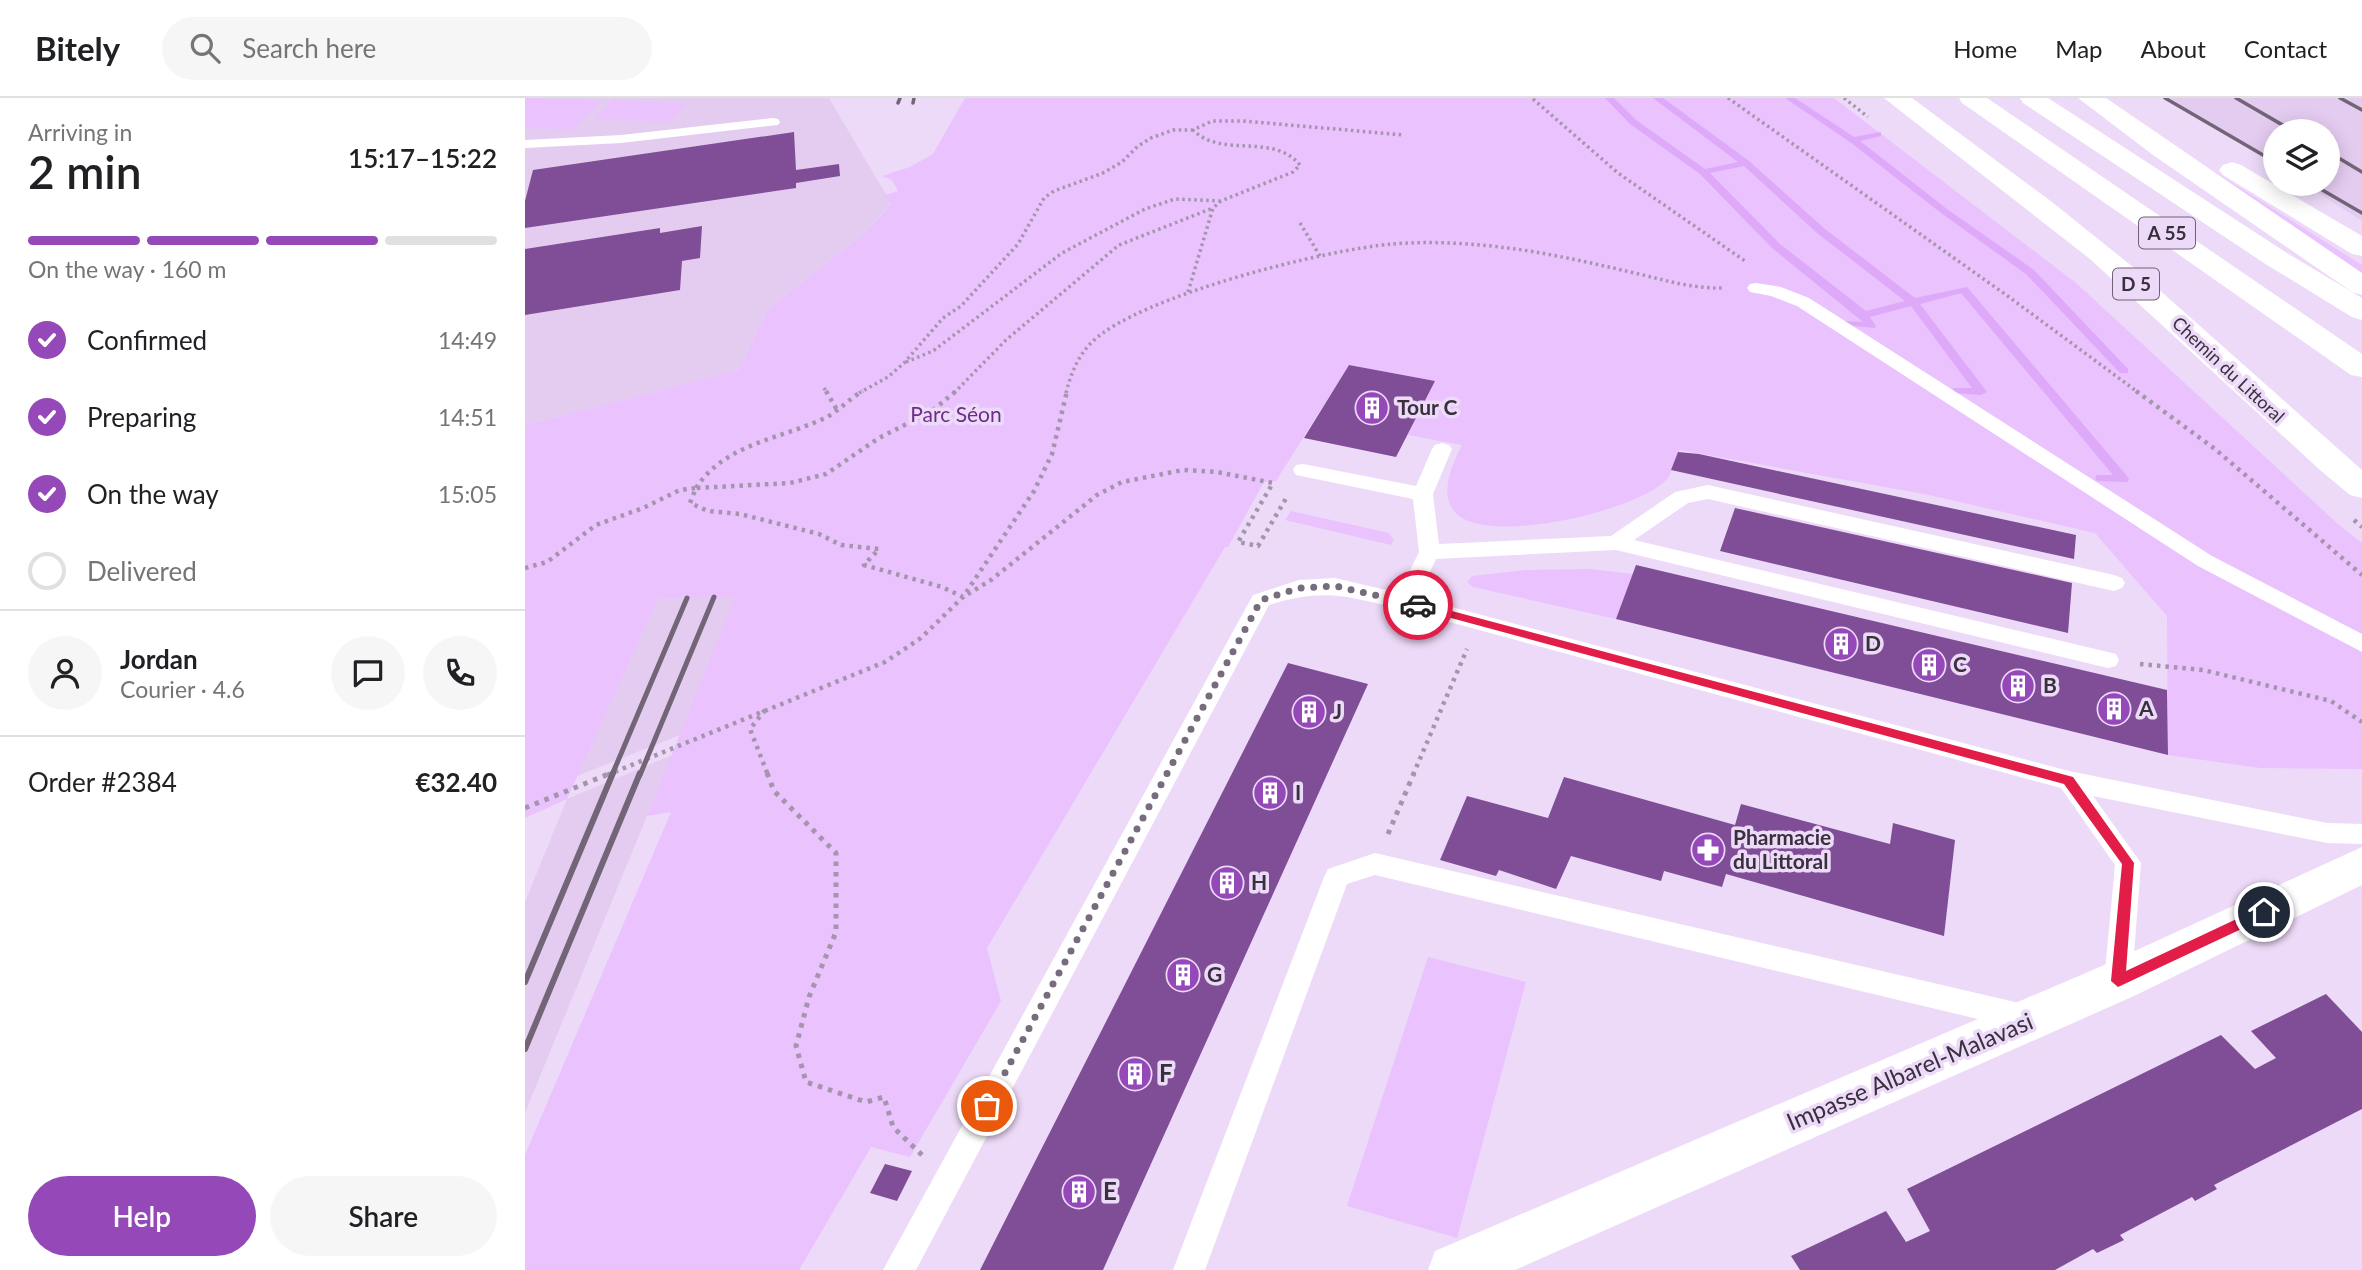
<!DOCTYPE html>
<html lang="en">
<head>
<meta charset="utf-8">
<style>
	:root { --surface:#fff; --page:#f6f6f6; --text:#202124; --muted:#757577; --line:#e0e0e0; --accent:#9548b8 }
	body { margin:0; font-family:Lato,sans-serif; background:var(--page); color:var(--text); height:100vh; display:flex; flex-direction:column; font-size:26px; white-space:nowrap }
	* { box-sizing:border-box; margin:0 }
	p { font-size:23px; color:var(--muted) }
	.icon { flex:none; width:38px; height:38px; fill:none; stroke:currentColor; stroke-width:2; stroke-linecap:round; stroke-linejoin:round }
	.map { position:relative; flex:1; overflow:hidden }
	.side { display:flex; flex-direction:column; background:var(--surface); width:525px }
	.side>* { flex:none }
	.controls { position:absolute; left:1738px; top:21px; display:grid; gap:14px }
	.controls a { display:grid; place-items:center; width:77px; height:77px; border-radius:50%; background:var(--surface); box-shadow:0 4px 18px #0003; font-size:35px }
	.pin { position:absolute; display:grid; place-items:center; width:60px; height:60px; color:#fff; margin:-30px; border:4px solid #fff; border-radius:50%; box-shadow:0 2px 7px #0007 }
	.courier { position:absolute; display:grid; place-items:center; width:70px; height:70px; margin:-35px; border:5px solid #e11d48; border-radius:50%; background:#fff; color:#222; box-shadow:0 2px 9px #0007 }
	.summary em { font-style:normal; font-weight:600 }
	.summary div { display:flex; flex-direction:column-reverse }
	.summary { display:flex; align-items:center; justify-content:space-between; height:119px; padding:0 28px }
	h1 { font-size:46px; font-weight:600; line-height:52px }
	.bar { display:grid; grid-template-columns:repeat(4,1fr); gap:10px 7px; align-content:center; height:84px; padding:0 28px }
	.bar i { height:9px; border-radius:5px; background:var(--line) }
	.bar .active { background:var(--accent) }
	.bar p { grid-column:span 4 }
	.line { display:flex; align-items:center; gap:18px; padding:0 28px; border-top:2px solid var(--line) }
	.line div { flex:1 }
	.round { display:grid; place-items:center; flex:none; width:74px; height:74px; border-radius:37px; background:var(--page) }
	ol { padding:0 28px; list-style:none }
	li { display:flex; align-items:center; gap:21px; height:77px }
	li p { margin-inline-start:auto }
	li .icon { padding:7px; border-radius:50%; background:var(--accent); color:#fff; stroke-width:4 }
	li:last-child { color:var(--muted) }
	li i { width:38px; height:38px; border:4px solid var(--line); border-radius:50% }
	.primary-button { display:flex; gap:14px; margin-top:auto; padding:14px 28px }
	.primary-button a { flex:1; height:80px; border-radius:42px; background:var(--accent); color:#fff; font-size:28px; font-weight:600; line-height:80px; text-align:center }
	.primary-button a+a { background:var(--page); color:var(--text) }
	header { display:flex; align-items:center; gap:42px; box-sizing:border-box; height:98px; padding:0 35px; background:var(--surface); border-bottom:2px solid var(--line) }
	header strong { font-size:33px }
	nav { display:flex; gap:38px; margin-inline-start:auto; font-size:24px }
	.search { width:490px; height:63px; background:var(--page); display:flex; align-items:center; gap:18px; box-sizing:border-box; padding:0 24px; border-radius:38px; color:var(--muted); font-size:26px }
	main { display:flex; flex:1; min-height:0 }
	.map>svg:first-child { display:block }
	.built { fill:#e4ccf1 }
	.green { fill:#eac2fe }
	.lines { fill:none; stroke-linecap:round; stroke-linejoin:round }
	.stream { fill:#dda9f8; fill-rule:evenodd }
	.building { fill:#7f4e96 }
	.path-far2 { stroke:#a495ac; stroke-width:3.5; stroke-dasharray:2.5 3.5; stroke-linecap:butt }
	.path-far1 { stroke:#a495ac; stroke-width:4.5; stroke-dasharray:3.5 5; stroke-linecap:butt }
	.path { stroke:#a495ac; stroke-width:5; stroke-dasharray:4.5 6; stroke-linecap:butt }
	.lane { fill:#fff; fill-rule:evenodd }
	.street { fill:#fff; fill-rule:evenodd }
	.primary { fill:#fff; fill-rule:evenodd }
	.highway { fill:#fff; fill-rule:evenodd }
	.rail-far2 { stroke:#716577; stroke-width:3.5 }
	.rail-far1 { stroke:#716577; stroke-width:5 }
	.rail { stroke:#716577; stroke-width:6 }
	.route { fill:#e11d48 }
	.done { stroke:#776c7e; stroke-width:7; stroke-dasharray:0 12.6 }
	.labels { text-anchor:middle; stroke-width:7; stroke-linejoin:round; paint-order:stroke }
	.far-street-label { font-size:18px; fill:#38303c; stroke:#eddaf8 }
	.shield { fill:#eddaf8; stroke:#6e6374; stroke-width:2 }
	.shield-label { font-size:19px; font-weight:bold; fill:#38303c }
	.poi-label { font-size:21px; font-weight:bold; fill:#38303c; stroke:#eddaf8; text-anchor:start }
	.park-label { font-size:21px; fill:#6c2d88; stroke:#eddaf8 }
	.near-street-label { font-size:24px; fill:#38303c; stroke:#eddaf8 }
	.near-poi-label { font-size:24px; font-weight:bold; fill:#38303c; stroke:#eddaf8; text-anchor:start }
</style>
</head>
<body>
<header>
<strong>Bitely</strong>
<div class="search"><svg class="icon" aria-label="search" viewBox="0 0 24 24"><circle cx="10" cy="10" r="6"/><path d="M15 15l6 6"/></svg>Search here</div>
<nav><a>Home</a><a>Map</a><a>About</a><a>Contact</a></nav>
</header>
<main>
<section class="side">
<div class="summary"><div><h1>2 min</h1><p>Arriving in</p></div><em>15:17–15:22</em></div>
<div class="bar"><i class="active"></i><i class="active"></i><i class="active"></i><i></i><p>On the way · 160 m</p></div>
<ol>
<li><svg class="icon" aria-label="check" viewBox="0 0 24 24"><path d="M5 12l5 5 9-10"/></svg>Confirmed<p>14:49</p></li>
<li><svg class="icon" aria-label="check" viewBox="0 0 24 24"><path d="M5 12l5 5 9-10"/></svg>Preparing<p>14:51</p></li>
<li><svg class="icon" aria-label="check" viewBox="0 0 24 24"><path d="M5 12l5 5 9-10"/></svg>On the way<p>15:05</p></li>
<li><i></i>Delivered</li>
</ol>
<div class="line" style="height:126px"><a class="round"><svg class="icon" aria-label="person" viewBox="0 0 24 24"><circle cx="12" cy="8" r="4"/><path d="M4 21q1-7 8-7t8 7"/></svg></a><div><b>Jordan</b><p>Courier · 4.6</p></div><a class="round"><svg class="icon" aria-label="chat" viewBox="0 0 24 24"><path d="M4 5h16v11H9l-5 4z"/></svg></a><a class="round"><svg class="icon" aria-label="phone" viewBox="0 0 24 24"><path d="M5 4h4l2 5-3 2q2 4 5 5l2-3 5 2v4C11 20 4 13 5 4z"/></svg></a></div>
<div class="line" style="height:91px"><div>Order #2384</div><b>€32.40</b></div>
<div class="primary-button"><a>Help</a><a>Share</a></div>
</section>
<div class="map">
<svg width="1837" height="1172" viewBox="0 0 1837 1172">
	<rect width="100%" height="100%" fill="#eddaf8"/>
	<path class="built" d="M0,0h304l62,105 -26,30 -97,76 -29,61 -214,55z
		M1645,0h192v123l-58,-37h23v-53h-52v34z
		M211,499l-56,138 -103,41 81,-177z
		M147,657l-25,61 -122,297v-211l42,-103z"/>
	<path class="green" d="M0,0h4l73,3 -30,29 -47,-2z
		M440,0h869l242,185 262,241 24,19v226l-102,-1 -92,-13 -1,-139 -72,-83 -166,-38 -249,-45c-6,8 -7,22 -13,29 -28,32 -185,69 -213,32 -15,-20 -1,-48 8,-66l-54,-10 26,-54 -85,-16 -73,116 -12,1 -36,65h-3l-238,401 14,53 -91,156 -39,-10 -72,123h-274v-115l146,-343 -24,4 88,-219 -77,2 -91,200 -42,19v-393l214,-55 29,-61 97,-76 26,-29 -6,-9 13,-4 -6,-11 -10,-4 28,-9 23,-13z
		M88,2h1l73,4 -18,18 -75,-3z
		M1650,49l187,118v9z
		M766,413l98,22 5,7 -3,5 -106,-25z
		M1064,471l44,5 -17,45 -143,-32 -6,-5 5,-6 54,-6z
		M903,859l98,25 -69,256 -110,-32z"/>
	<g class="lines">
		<path class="stream" d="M1080,0h9l22,22 69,49 33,-7 -85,-64h10l86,63 76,68 90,69 52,-11 160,189 2,3 -2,3 -30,-1 -2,-3 2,-3h16l-152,-182 -41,11 67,88 -6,3 -30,-2 -2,-2 6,-3h17l-61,-82 -41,11 6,9 -1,2 -30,-3v-4l18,1 -91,-74 -72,-74 -70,-50zM1219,68l73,67 88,68 -39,10 -86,-67 -70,-71z
			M1260,0h10l59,39 27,-5v4l-21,5 87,68 87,61 94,99v4h-8l-94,-99 -85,-61 -91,-71z"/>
	</g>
	<path class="building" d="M269,34l2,38 43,-6 1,12 -44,7v5l-271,40v-27l8,-31z
		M177,128l-2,32 -18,3 -2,29 -155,25v-66l135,-21v5z
		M824,267l86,16 -39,76 -92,-19z
		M1153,354l21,2 377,81 -2,24 -403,-89z
		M1210,410l337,75 -4,50 -348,-82z
		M1111,467l531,125 1,65 -552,-136z
		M763,565l80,21 -265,586h-123z
		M1039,679l171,48 6,-21 149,40 3,-21 62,17 -11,96 -218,-62 -4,13 -58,-16 -3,10 -90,-25 -15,33 -57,-19 -3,6 -56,-16 27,-64 81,22z
		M1801,896l36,38v77l-148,76 3,4 -22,12 -3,-4 -72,38 4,5 -27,13 -4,-4 -38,21h-255l-9,-14 95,-45 20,31 24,-11 -23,-42 314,-154 34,34 21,-11 -25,-27z
		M360,1066l27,7 -15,30 -27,-8z"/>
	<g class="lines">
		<path class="path-far2" d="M1203,0l281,199 130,96
			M1319,0l24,19
			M1008,1l85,74 127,88
			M775,125l20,33
			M663,194l25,-84 8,-7 72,-29 7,-7c-27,-33 -78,-6 -107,-35l19,-9h31l161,14
			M381,264l27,-11 129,-98 83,-44 30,-10 46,2
			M299,290l3,5
			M334,295l29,-16 16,-14 39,-45 18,-12 57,-62 26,-46 10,-7 49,-18 19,-11 16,-16 13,-8 22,-8h20
			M429,295l52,-53 113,-95 94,-37
			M541,295c5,-20 12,-37 26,-51 47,-46 235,-93 301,-98 36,-3 71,-1 107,3 43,5 88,15 130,25 32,7 61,17 94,16"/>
		<path class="path-far1" d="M301,293l11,19
			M1611,293l79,58 147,126
			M171,390c29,-45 86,-49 131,-71 13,-7 23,-19 36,-26
			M172,390l93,-5 36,-9 53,-36 53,-27 24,-20
			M1829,422l8,7
			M0,470l22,-6 49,-37 47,-17 37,-18 16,-2 -6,15 18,8 32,3 79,20 22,11 38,4 -15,16 78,22 21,10 28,-17 106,-85 25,-13 61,-12 34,2 56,11 -35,59 20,4 30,-51
			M1615,566l63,6 128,31 31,21
			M240,612l-15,19 18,46
			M82,677l278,-113 36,-24 42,-41 71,-106 18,-37 15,-63
			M888,677l54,-126"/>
		<path class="path" d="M242,675l7,18 62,62v79l-27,65 -13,49 10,36 60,20 18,-5 9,30 29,28
			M0,710l86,-35
			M863,736l26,-61"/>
		<path class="lane" d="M248,20l5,1 2,3 -2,3 -157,18 -96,5v-8l96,-5z
			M1231,185l25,4 28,11 403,258 150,78v18l-164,-86 -401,-260 -26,-10 -21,-4 -3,-4 3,-4z
			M917,345l7,2 3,4 -19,45 6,50 172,-8 64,-44 33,-7 406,90 8,3 3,5 -3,5 -8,3 -406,-92 -20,4 -54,37 474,112 8,2 3,6 -3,6 -8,2 -492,-118 -180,9 -18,39 651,173 258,52 35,1v20l-35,-1 -234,-47 48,67 -9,118 -4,9 -10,3 -10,-3 -4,-9 11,-116 -54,-77 -656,-178c-56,-13 -79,-23 -136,-5l-353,665h-33l370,-675 46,-15 36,-2 64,15 20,-41 -6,-53 -117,-24 -3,-5 3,-5 7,-1 113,22 16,-37 3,-4z
			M850,755l653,152 10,4 4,9 -4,9 -10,4 -653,-156 -28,9 -142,386h-32l151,-393 4,-8z"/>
		<path class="street" d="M1837,749v38l-228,111 -619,274h-87l7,-19 667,-285z"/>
		<path class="primary" d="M1359,0h28l140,104 86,69 224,199v28l-12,-3 -30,-25 -230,-211z
			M1553,0h28l256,175v22l-10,-3 -199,-137z
			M1707,64l9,3 121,71v20l-10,-2 -129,-79 -4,-5 4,-5z"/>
		<path class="highway" d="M1434,0h28l375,256v23l-11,-2 -389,-272z
			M1495,0h28l239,155 75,45v22l-10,-3 -85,-52 -244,-162z"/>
		<path class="rail-far2" d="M1640,0l110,64
			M1711,0l57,33
			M1815,0l22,12
			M373,5l2,-5
			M388,5l1,-5
			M1802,53l35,21
			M1787,86l50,29"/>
		<path class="rail-far1" d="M87,677l75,-177
			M115,677l74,-178"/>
		<path class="rail" d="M0,884l88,-209
			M0,951l115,-276"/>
	</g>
	<path class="route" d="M893,504l655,175 61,86 -8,108 134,-63h9l2,4 -2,4 -151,71 -7,-6 11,-117 -58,-80 -650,-176v-5z"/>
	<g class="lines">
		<path class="done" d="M462,1008l274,-506 38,-12 36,-2 83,19"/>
	</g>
	<defs>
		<g id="building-disc" transform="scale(1.75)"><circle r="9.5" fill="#9548b8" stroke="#eddaf8"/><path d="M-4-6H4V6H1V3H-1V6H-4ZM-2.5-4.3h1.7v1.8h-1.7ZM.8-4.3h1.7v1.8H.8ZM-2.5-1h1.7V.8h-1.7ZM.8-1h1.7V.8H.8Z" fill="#fff"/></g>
		<g id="pharmacy-disc" transform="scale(1.75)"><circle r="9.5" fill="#9548b8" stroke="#eddaf8"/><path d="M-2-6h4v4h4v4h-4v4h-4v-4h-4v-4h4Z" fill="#fff"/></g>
	</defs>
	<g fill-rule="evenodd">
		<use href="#building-disc" x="847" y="310"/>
		<use href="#building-disc" x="1316" y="546"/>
		<use href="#building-disc" x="1404" y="567"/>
		<use href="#building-disc" x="1493" y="588"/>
		<use href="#building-disc" x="1589" y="611"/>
		<use href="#building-disc" x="784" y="614"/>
		<use href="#building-disc" x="745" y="695"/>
		<use href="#pharmacy-disc" x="1183" y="752"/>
		<use href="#building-disc" x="702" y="785"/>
		<use href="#building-disc" x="658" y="877"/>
		<use href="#building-disc" x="610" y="976"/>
		<use href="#building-disc" x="554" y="1094"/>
	</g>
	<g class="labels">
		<g class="far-street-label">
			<text transform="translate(1703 272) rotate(43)" y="6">Chemin du Littoral</text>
		</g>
		<g class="shield">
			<rect x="1614" y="119.5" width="56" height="31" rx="5"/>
			<rect x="1588" y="170.5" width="46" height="31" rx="5"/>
		</g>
		<g class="shield-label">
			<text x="1642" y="142">A 55</text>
			<text x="1611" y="193">D 5</text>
		</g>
		<g class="poi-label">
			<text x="872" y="317">Tour C</text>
			<text x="1340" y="553">D</text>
			<text x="1428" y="574">C</text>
			<text x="1518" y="595">B</text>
			<text x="1614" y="618">A</text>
			<text x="808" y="621">J</text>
			<text x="770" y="702">I</text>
			<text x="1208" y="747">Pharmacie<tspan x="1208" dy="24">du Littoral</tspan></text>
			<text x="726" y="792">H</text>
			<text x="682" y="884">G</text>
		</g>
		<g class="park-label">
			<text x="431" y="324">Parc Séon</text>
		</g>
		<g class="near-street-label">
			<text transform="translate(1385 974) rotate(-23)" y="8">Impasse Albarel-Malavasi</text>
		</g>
		<g class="near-poi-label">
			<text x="634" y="984">F</text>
			<text x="578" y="1102">E</text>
		</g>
	</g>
</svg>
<div class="controls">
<a><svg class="icon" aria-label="layers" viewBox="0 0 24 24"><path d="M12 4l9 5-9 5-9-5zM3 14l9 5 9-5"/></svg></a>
</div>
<div class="pin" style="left:462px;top:1008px;background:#ea580c"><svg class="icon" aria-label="bag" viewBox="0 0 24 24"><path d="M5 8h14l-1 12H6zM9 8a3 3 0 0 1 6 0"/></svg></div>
<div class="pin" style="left:1739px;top:814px;background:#1f2937"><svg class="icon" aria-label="home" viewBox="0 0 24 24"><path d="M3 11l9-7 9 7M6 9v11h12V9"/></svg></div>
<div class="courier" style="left:893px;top:507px"><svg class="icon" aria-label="car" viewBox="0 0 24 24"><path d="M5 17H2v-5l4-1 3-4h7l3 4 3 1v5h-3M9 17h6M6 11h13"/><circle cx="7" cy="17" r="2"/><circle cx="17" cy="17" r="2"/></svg></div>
</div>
</main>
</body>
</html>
